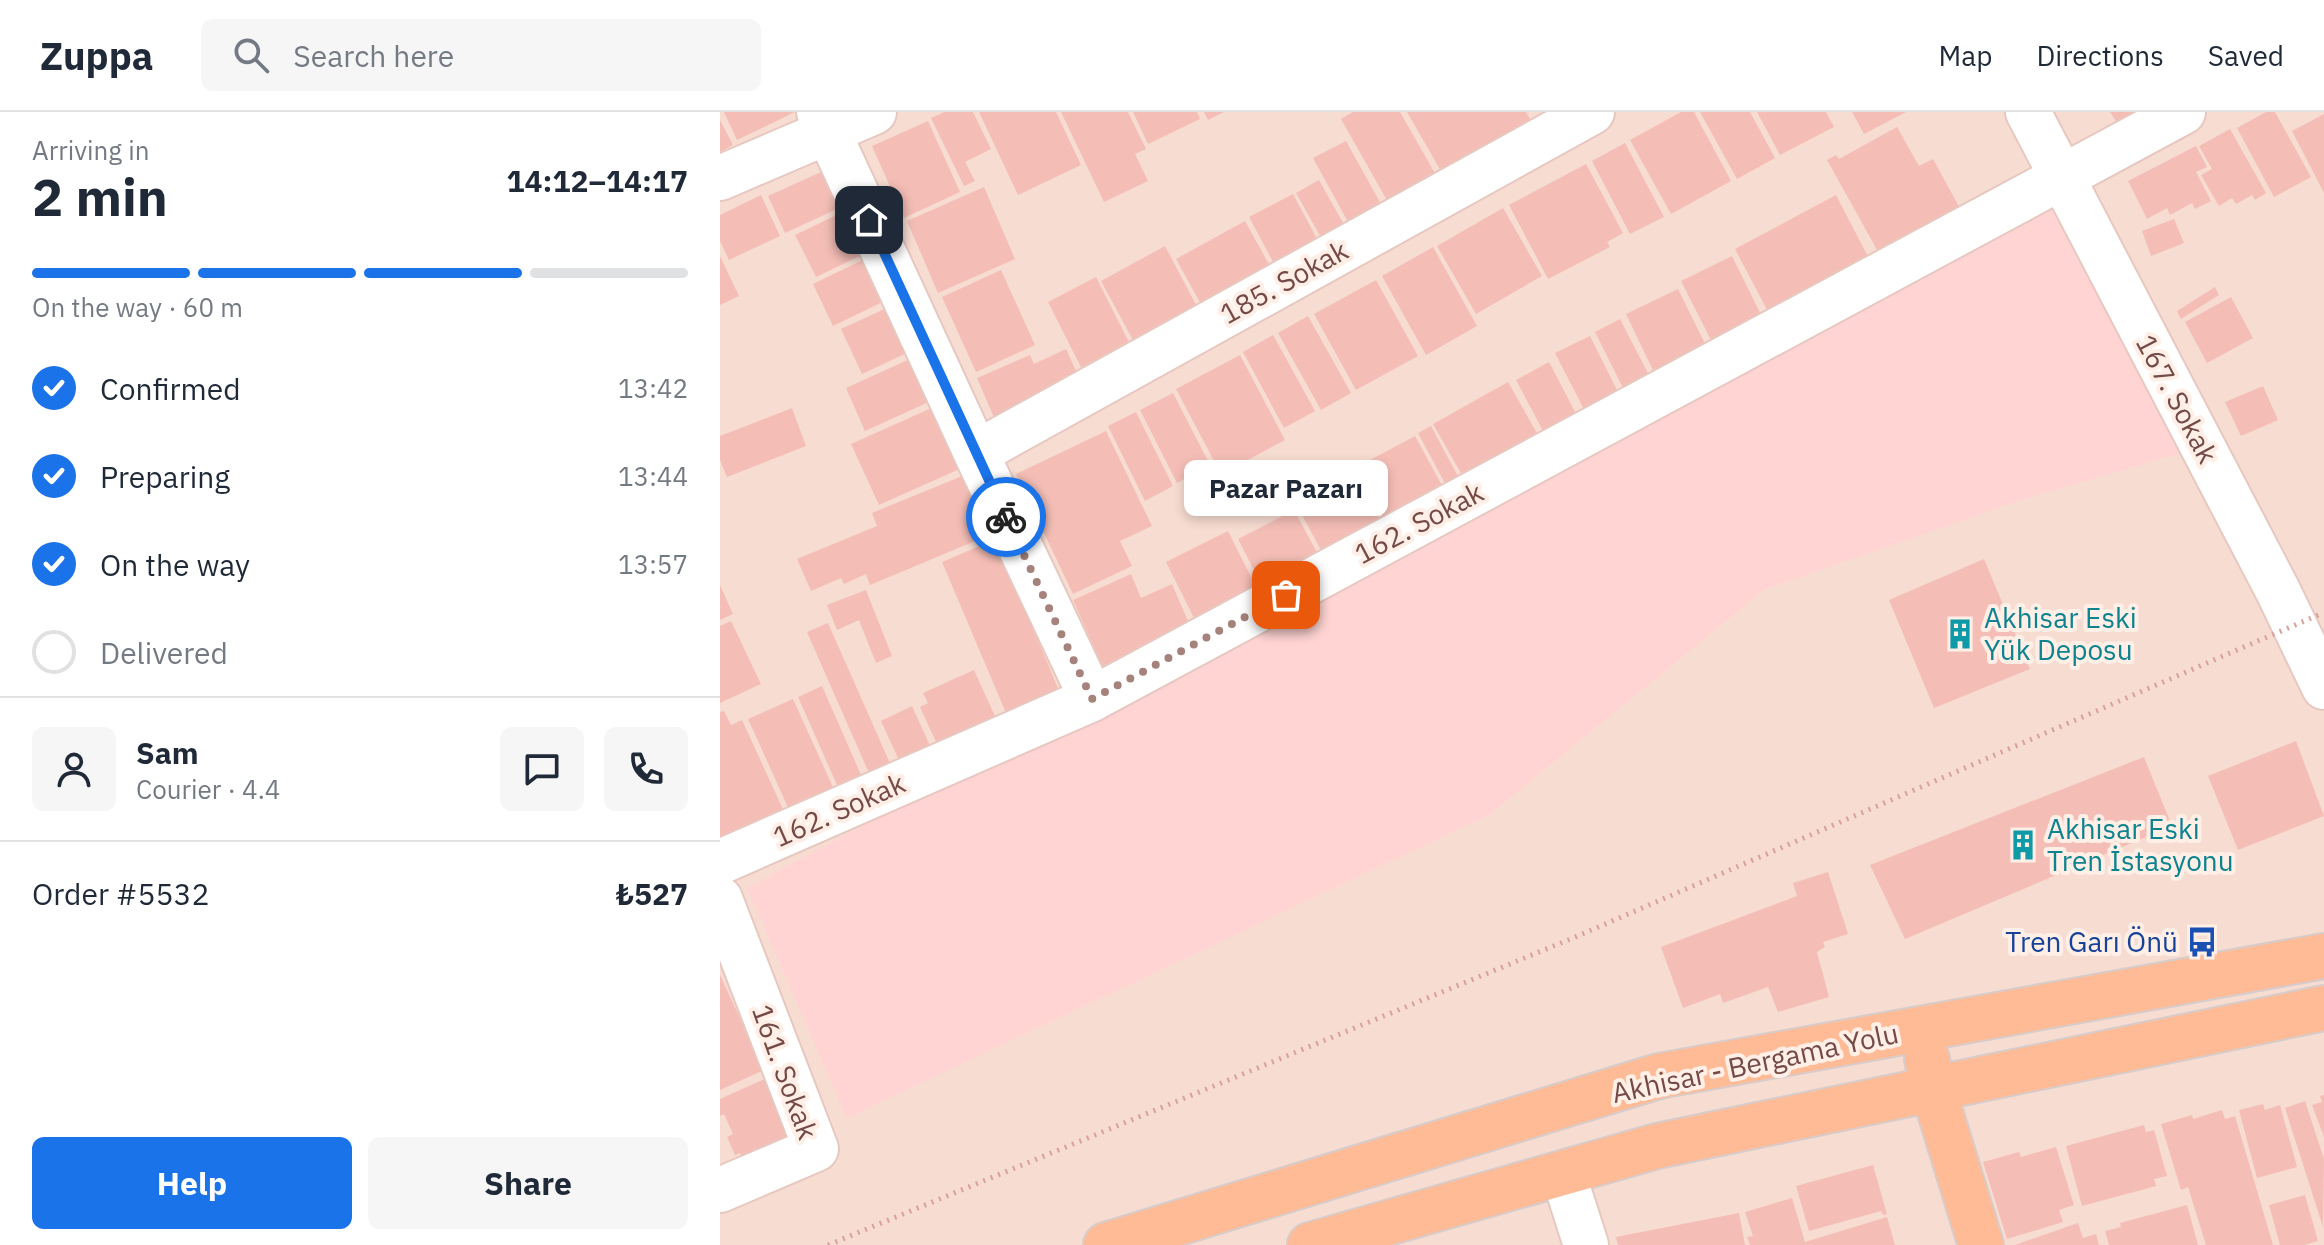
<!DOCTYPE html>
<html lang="en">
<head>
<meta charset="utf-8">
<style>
	:root { --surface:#fff; --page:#f6f6f7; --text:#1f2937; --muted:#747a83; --line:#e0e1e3; --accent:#1a73e8 }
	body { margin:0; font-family:"IBM Plex Sans",sans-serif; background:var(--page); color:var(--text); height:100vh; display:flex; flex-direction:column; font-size:30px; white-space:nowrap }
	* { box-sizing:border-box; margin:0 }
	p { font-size:26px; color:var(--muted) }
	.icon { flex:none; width:44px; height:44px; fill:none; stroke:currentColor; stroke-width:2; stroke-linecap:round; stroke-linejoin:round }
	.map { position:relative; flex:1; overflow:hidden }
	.side { display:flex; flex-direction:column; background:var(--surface); width:720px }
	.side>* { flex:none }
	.pin { position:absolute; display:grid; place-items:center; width:68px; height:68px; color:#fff; margin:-34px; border-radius:16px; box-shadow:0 4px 12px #0006 }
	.courier { position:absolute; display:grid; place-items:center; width:80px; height:80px; margin:-40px; border:6px solid #1a73e8; border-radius:50%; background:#fff; color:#222; box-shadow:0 2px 10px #0007 }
	.bubble { position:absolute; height:56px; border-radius:12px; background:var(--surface); box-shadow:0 4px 12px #0003; font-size:26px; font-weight:700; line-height:56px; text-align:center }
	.summary em { font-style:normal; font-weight:700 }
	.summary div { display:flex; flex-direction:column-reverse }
	.summary { display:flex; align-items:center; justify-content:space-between; height:136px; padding:0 32px }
	h1 { font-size:52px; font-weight:700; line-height:60px }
	.bar { display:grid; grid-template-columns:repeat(4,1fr); gap:12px 8px; align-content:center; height:96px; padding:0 32px }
	.bar i { height:10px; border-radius:6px; background:var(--line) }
	.bar .selected { background:var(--accent) }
	.bar p { grid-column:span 4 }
	.line { display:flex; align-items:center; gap:20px; padding:0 32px; border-top:2px solid var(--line) }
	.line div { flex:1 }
	.round { display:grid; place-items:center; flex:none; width:84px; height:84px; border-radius:12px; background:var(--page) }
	ol { padding:0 32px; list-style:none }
	li { display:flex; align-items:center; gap:24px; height:88px }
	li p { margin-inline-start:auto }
	li .icon { padding:8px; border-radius:50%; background:var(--accent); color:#fff; stroke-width:4 }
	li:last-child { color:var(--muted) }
	li i { width:44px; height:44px; border:4px solid var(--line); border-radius:50% }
	.primary-button { display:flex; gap:16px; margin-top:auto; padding:16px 32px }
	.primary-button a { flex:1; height:92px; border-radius:12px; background:var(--accent); color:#fff; font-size:32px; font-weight:700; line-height:92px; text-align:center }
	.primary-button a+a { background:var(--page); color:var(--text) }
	header { display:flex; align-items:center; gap:48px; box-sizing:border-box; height:112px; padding:0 40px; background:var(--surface); border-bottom:2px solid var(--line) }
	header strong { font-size:38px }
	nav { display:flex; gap:44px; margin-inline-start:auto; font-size:28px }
	.search { width:560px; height:72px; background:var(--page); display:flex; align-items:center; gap:20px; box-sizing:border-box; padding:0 28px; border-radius:12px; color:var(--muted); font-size:30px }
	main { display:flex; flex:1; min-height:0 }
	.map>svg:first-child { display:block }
	.residential { fill:#f7dcd1 }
	.commercial { fill:#ffd4d3 }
	.building { fill:#f4beb6 }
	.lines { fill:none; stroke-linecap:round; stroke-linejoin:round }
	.minor-casing { stroke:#e7c8c0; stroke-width:48 }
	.major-casing { stroke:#d8cccb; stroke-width:48 }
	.path { stroke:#d9a199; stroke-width:5; stroke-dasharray:2 6; stroke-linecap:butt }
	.minor { stroke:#fff; stroke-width:44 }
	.major { stroke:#ffbb95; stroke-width:44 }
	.path-bridge { stroke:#d9a199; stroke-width:5; stroke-dasharray:2 6; stroke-linecap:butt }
	.done { stroke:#a5827c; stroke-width:8; stroke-dasharray:0 14.4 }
	.route { stroke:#1a73e8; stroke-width:10 }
	.labels { text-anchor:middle; stroke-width:8; stroke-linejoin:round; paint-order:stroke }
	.street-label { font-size:28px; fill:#754a46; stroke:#ffefe7 }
	.culture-label { font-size:28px; fill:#0d838f; stroke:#ffefe7; text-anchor:start }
	.transit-label { font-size:28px; fill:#164399; stroke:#ffefe7; text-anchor:end }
</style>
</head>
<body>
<header>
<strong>Zuppa</strong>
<div class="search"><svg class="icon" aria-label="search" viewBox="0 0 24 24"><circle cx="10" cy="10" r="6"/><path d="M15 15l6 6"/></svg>Search here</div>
<nav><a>Map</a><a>Directions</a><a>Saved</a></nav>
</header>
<main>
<section class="side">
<div class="summary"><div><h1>2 min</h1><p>Arriving in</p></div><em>14:12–14:17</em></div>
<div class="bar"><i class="selected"></i><i class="selected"></i><i class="selected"></i><i></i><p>On the way · 60 m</p></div>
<ol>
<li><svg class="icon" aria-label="check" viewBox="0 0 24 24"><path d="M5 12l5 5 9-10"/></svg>Confirmed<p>13:42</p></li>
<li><svg class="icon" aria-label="check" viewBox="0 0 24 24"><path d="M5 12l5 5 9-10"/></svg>Preparing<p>13:44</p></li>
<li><svg class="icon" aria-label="check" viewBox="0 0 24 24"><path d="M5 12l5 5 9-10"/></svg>On the way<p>13:57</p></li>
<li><i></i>Delivered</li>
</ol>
<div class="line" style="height:144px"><a class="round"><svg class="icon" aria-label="person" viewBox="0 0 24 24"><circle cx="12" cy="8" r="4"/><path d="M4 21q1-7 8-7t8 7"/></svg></a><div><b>Sam</b><p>Courier · 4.4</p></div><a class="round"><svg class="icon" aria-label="chat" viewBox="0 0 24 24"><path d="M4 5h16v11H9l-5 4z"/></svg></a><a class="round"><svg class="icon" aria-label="phone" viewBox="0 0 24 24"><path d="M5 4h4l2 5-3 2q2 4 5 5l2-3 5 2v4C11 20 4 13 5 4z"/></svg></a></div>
<div class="line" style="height:104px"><div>Order #5532</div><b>₺527</b></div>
<div class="primary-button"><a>Help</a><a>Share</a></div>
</section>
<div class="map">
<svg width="1604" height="1133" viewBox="0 0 1604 1133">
	<rect width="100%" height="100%" fill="#fdeae0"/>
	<path class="residential" d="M0,0h1604v1133h-1604z"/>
	<path class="commercial" d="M1342,66l136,270 -177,52 -257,90 -275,225 -642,303 -100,-230z"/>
	<path class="building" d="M4,0h71l-58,28z
		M224,0h29l18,37 -26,13 10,19 -11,5 -33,-68z
		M259,0h77l25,53 -63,30z
		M341,0h67l18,37 -11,5 13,27 -44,21z
		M413,0h64l3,7 -52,25z
		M484,0h20l-16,8z
		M633,0h47l41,72 -48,27 -52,-92z
		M687,0h119l12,21 -89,52z
		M961,0h13l37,69 -60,33 -41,-74z
		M980,0h50l25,46 -38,21z
		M1037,0h69l8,15 -54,28z
		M1132,0h54l-42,22z
		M1390,0h46l-33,20z
		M1546,0h9l36,65 -37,20 -37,-69z
		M1604,2v79l-32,-62z
		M0,8l13,25 -13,7z
		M208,9l32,71 -56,26 -32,-72z
		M1177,15l22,39 14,-7 29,53 -81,45 -54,-97 9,-5 3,4z
		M1510,17l36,64 -11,7 -3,-5 -16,9 -4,-6 -13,8 -18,-31 11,-6 -13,-23z
		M626,29l40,72 -33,18 -40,-73z
		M905,31l39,74 -34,17 -38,-73z
		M1476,34l11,21 -11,5 15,29 -16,8 -3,-6 -22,12 -3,-7 -20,11 -19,-38z
		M866,52l37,69 -16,9 3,5 -62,32 -39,-74z
		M112,55l18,36 -65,30 -17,-37z
		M599,68l32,57 -23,13 -32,-57z
		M264,75l31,72 -77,34 -31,-72z
		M573,82l30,56 -44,23 -30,-56z
		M41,83l19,41 -51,24 -9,-19v-26z
		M1116,83l39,75 -101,53 -39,-74z
		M131,96l21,42 -56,27 -21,-42z
		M783,96l39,68 -66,38 -39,-68z
		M1454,107l10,24 -33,13 -9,-25z
		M525,109l31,56 -69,38 -31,-56z
		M445,134l38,72 -63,35 -39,-72z
		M713,135l44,79 -51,29 -44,-79z
		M153,143l20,42 -60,29 -20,-42z
		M0,144l19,40 -19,9z
		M1012,144l36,73 -50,25 -37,-73z
		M281,158l34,75 -59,27 -34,-75z
		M376,165l40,79 -48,25 -40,-79z
		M656,168l42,76 -62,34 -42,-76z
		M1495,175l4,8 -38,24 -4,-8z
		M958,177l35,71 -53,25 -34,-71z
		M1511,185l22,41 -46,25 -22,-41z
		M173,193l20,45 -51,24 -21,-45z
		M588,204l43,77 -30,17 -43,-77z
		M900,207l36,70 -26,13 -35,-70z
		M553,223l42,76 -31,17 -41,-76z
		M870,224l35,70 -34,17 -36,-70z
		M346,237l16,35 -86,38 -19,-44 53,-23 4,9z
		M520,243l45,85 -64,34 -45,-85z
		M192,246l19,43 -66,30 -19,-43z
		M829,250l34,65 -33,17 -34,-64z
		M788,270l38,67 -75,42 -38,-67z
		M1543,274l15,34 -37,16 -16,-34z
		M453,281l37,72 -33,18 -37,-73z
		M216,294l28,61 -85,38 -28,-61z
		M72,296l14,38 -79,31 -7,-17v-24z
		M416,300l37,74 -28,15 -37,-75z
		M711,314l37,69 -13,7 -37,-69z
		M386,319l46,95 -32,15 12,25 -59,28 -57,-120z
		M695,324l36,66 -59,32 -35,-67z
		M633,357l36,66 -59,32 -36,-67z
		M247,362l25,60 -122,51 -4,-11 -22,10 -3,-6 -30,13 -14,-32 80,-33 -5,-13z
		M574,398l33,61 -57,30 -32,-62z
		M508,419l37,74 -62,31 -37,-74z
		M276,427l66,159 -53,22 -67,-158z
		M1264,447l46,110 -96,39 -45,-108z
		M411,462l10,24 31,-14 25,58 -88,39 -36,-81z
		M0,473l13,29 -13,6z
		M146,478l26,66 -16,7 -17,-43 -22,10 -10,-25z
		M11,509l30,63 -41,19v-77z
		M108,511l65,147 -21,10 -65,-148z
		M254,558l26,57 -59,26 -21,-46 8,-4 -5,-10z
		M102,574l43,98 -24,10 -43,-97z
		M73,587l43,95 -45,20 -43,-95z
		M192,594l23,51 -31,14 -23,-50z
		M4,599l7,14 11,-5 45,98 -67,30v-136z
		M1576,629l28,75 -86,34 -30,-74z
		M1424,645l28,69 -267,113 -35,-74z
		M1108,760l20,62 -25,8 2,5 -8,5 12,45 -51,15 -10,-25 -45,16 -3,-9 -37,14 -22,-61 136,-51 -4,-13z
		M0,863l44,95 -44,20z
		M47,966l30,68 -51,22 -6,-15 -5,2 -8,-18 6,-3 -9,-20 -4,2v-17z
		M1604,983v42l-12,-32 10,-3 -2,-6z
		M1585,989l19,58 -1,68 -38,-119z
		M1543,992l2,6 15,-5 17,62 -40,11 -18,-68z
		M1502,998l3,9 10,-3 38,129h-67l-18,-58 -7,3 -20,-66 31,-9 1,4z
		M1424,1013l2,7 8,-2 13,46 -13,3 2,7 -74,20 -16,-60z
		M1336,1035l18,58 -15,5 4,12 -56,17 -24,-77 36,-10 2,5z
		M1153,1053l14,49 -4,1 -2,-4 -72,20 -13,-45z
		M1585,1083l13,46 -14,4h-24l-11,-40z
		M1072,1086l13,44 82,-25 8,28h-145l-3,-8 6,-1 -8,-24z
		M1467,1093l11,40h-89l-4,-14 16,-4 -1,-4z
		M1019,1101l6,32h-127l-2,-8z
		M1358,1111l5,15 13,-4 3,11h-84z"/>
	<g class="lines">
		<g class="minor-casing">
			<path id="minor" d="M99,0l157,341 116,246
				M1308,0l250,479 46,96
				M0,66l154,-66
				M256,341l616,-341
				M0,750l372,-163 1091,-587
				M0,787l96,250 -96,41
				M843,1061l23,72"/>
		</g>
		<g class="major-casing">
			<path id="major" d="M1207,947l6,30 48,156
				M386,1133l553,-169 665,-120
				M590,1133l347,-99 667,-138"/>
		</g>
		<path class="path" d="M108,1133l745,-307 687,-298"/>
		<use href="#minor" class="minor"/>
		<use href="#major" class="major"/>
		<path class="path-bridge" d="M1545,526l58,-25"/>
	</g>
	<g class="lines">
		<path class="done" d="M286,405l86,182 194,-104"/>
		<path class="route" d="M149,108l137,297"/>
	</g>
	<defs>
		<g id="building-bare" transform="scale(2.4)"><path d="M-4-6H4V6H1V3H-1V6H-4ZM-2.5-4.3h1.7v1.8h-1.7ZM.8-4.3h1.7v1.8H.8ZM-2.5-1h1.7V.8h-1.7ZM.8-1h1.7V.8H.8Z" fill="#0f9aa8" stroke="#ffefe7" stroke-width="2.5" paint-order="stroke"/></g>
		<g id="bus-bare" transform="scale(2.4)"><path d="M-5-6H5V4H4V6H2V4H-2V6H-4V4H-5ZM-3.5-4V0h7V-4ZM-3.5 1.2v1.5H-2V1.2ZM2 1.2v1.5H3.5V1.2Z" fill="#1a4fb4" stroke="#ffefe7" stroke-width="2.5" paint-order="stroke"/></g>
	</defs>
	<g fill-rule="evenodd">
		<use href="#building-bare" x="1240" y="522"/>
		<use href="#building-bare" x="1303" y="733"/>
		<use href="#bus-bare" x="1482" y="830"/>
	</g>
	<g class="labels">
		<g class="street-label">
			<text transform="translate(564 170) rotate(-29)" y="10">185. Sokak</text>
			<text transform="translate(1457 287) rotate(62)" y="10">167. Sokak</text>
			<text transform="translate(699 411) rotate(-28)" y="10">162. Sokak</text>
			<text transform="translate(119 698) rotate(-24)" y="10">162. Sokak</text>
			<text transform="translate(1035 951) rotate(-12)" y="10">Akhisar - Bergama Yolu</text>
			<text transform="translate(65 960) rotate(70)" y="10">161. Sokak</text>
		</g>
		<g class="culture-label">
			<text x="1264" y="516">Akhisar Eski<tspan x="1264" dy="32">Yük Deposu</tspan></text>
			<text x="1327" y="727">Akhisar Eski<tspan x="1327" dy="32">Tren İstasyonu</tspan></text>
		</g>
		<g class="transit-label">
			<text x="1458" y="840">Tren Garı Önü</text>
		</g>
	</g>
</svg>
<div class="pin" style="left:566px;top:483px;background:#ea580c"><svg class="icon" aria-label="bag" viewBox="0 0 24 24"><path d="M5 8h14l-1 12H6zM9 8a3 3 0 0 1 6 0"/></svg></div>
<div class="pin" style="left:149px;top:108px;background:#1f2937"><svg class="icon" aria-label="home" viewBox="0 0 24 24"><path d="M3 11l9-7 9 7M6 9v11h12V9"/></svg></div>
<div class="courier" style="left:286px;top:405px"><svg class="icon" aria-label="bike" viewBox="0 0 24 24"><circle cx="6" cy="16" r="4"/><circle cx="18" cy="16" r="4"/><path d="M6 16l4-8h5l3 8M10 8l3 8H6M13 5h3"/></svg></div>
<div class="bubble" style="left:464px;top:348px;width:204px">Pazar Pazarı</div>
</div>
</main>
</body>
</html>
